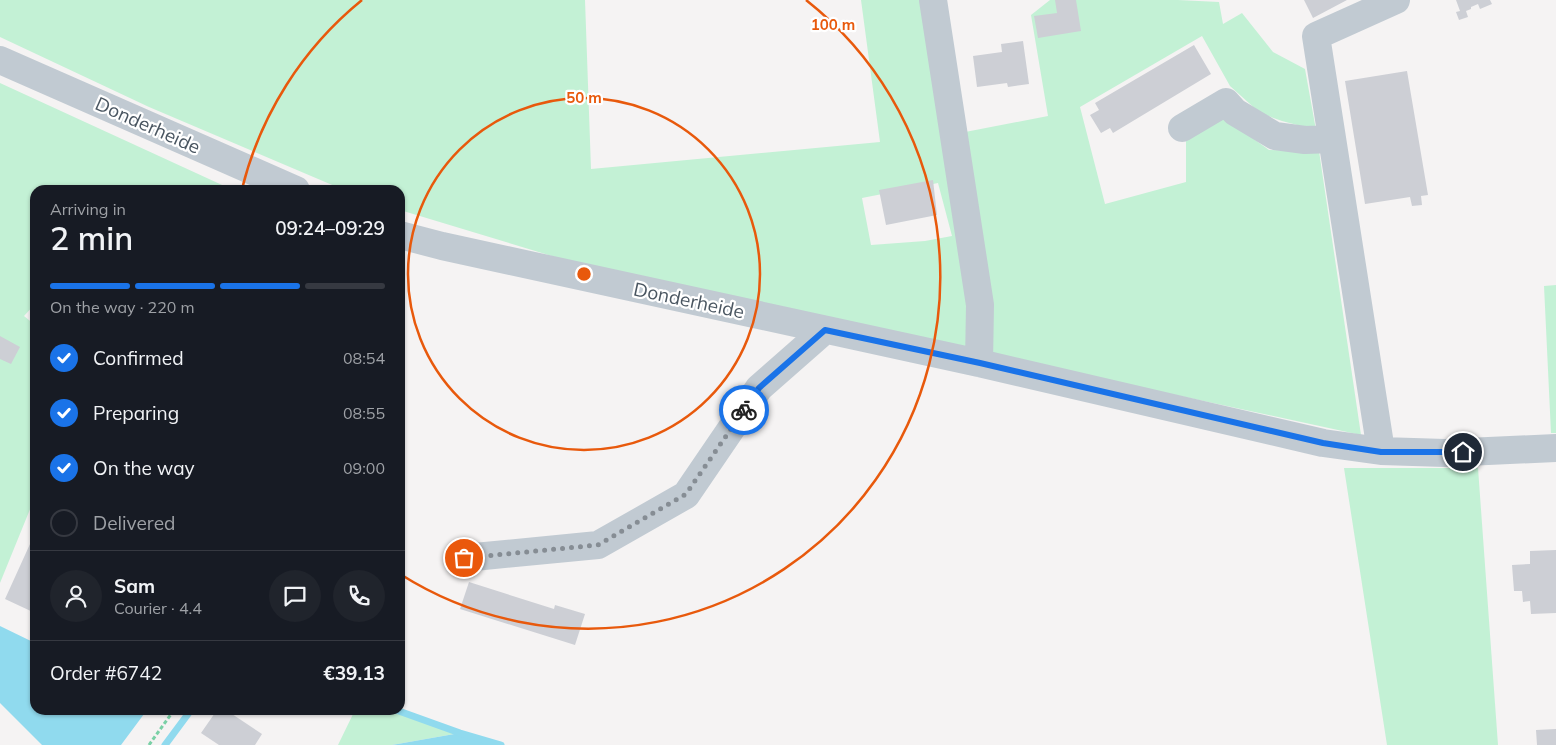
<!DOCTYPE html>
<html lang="en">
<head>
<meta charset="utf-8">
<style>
	:root { --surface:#171b24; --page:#20242c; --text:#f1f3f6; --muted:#9ea1a6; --line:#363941; --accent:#1a73e8 }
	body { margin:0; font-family:Mulish,sans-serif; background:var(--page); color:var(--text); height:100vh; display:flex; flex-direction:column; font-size:19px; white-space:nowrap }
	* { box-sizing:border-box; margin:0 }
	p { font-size:16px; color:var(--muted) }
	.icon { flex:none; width:28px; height:28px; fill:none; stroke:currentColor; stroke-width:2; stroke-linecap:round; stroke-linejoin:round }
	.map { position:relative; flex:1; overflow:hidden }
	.drawer { position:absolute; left:30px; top:185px; width:375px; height:530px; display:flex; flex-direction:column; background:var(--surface); border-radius:15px; box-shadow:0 1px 4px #0004 }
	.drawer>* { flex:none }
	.pin { position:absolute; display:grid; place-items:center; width:42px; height:42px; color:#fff; margin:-21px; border:2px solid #fff; border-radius:50%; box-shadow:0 1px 5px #0007 }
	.courier { position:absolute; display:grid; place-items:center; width:50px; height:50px; margin:-25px; border:4px solid #1a73e8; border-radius:50%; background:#fff; color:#222; box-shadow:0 1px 6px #0007 }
	.summary em { font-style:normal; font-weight:600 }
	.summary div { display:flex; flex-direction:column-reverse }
	.summary { display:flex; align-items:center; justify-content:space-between; height:85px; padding:0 20px }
	h1 { font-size:32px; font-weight:600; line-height:38px }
	.bar { display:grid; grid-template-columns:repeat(4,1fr); gap:8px 5px; align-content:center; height:60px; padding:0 20px }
	.bar i { height:6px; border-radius:4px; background:var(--line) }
	.bar .on { background:var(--accent) }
	.bar p { grid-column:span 4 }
	.line { display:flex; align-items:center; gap:12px; padding:0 20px; border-top:1px solid var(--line) }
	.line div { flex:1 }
	.round { display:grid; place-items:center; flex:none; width:52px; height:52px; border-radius:26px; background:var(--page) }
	ol { padding:0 20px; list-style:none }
	li { display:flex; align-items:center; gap:15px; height:55px }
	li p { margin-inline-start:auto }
	li .icon { padding:5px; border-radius:50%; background:var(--accent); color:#fff; stroke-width:4 }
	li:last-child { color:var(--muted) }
	li i { width:28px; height:28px; border:2px solid var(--line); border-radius:50% }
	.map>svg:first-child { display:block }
	.green { fill:#c3f1d5; fill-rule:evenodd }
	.water { fill:#90daee }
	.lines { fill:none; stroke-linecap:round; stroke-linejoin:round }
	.stream { stroke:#90daee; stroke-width:7 }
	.building { fill:#cdcfd5 }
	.path { stroke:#7ad0a6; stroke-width:3; stroke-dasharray:4 2.5; stroke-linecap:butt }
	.minor { stroke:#c1cad2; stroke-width:28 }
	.done { stroke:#868d94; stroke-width:5; stroke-dasharray:0 9 }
	.route { stroke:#1a73e8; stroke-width:6 }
	.ring { fill:none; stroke:#e8590c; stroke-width:2.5 }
	.labels { text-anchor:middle; stroke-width:4.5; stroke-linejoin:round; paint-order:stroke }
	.street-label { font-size:19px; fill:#4a5661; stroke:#fff }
	.centre { fill:#e8590c; stroke:#fff; stroke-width:2.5 }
	.ring-label { font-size:15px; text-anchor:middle; font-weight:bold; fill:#e8590c; stroke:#fff; stroke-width:4.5; stroke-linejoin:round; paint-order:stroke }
</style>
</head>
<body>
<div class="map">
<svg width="1556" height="745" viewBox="0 0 1556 745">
	<rect width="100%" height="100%" fill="#f5f3f3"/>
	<path class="green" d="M0,0h585l6,169 289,-27 -19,-142h78l21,133 88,-17 -17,-101 19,-15h128l41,2 4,22 19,-11 31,39 32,17 11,61 -34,-9 -22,-8 -30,-27 -28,-50 -122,71 25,97 81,-22v-46l36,-20 47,34 50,1 42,284 -763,-165 -198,-60v-20h-56l-195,-83 -149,-70zM938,183l14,53 -27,5 -54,4 -9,-47z
		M0,83l233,107h-198v114l-11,12 11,9v172l-35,86z
		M1556,285v148h-5l-7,-147z
		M1344,468h134l20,277h-111z
		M355,710h41l64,23 -68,12h-54z"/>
	<path class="water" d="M0,626l35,17v67h112l-26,35h-79l-42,-42z
		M460,733l41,12h-109z"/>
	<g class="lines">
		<path class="stream" d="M396,710l64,23 41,12
			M165,745l26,-35"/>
	</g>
	<path class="building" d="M1055,0h21l5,31 -43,7 -4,-22 23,-3z
		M1304,0h43l-34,18z
		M1456,0h34l2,4 -12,5 -2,-5 -7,3v2l-5,2 2,6 -9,3 -3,-8 4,-1z
		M1023,41l6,43 -21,3 -1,-4 -30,4 -4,-31 29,-4 -1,-8z
		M1194,45l17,29 -98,59 -3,-5 -9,5 -11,-18 9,-5 -4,-7z
		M1407,71l21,124 -7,1 1,9 -10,1 -2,-9 -45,7 -20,-123z
		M933,180l4,35 -51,10 -7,-35z
		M0,336l20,11 -9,17 -11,-5z
		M35,533v80l-30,-14z
		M1556,550v63l-25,1 -1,-13 -7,1 -1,-11h-8l-2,-26 18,-1v-13z
		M469,582l85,27 1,-4 30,9 -10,31 -115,-36z
		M217,710h9l36,24 -7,11h-36l-18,-12z
		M1556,729v16h-19l-1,-15z"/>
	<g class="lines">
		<path class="path" d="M149,745l25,-35"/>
		<path class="minor" d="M933,0l47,305 -1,58
			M0,60l296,130
			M1182,128l44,-26 9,10 40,24 30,4 27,-1
			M400,235l42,11 537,117 344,80 58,8 64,2 111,-5
			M1381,451l-65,-415 80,-36
			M464,558l134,-13 88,-50 73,-107 66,-58"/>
	</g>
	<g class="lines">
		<path class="done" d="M464,558l134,-13 88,-51 58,-84"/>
		<path class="route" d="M744,410l15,-22 66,-58 155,33 343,80 58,9h82"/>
	</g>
	<g class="ring">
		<circle cx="584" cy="274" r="176"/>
		<path d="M242 189A352 352 0 0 1 362 0M806 0A352 352 0 0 1 400 574"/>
	</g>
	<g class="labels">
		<g class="street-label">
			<text transform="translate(148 125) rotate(24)" y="7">Donderheide</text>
			<text transform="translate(689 300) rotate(12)" y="7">Donderheide</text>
		</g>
	</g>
	<circle cx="584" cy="274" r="8" class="centre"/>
	<g class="ring-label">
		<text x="833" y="30">100 m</text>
		<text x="584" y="103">50 m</text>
	</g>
</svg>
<div class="pin" style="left:464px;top:558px;background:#ea580c"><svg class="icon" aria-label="bag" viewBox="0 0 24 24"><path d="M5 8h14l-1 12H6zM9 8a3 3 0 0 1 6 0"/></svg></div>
<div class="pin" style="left:1463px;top:452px;background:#1f2937"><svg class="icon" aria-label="home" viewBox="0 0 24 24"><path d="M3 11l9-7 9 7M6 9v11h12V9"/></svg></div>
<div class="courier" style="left:744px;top:410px"><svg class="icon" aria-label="bike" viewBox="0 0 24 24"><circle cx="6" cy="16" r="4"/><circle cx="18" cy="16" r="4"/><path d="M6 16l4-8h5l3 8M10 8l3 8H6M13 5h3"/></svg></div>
<section class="drawer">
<div class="summary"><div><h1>2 min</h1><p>Arriving in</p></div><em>09:24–09:29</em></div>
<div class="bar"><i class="on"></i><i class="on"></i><i class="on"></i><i></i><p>On the way · 220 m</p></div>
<ol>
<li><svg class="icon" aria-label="check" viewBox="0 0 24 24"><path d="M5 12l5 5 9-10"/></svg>Confirmed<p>08:54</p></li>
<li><svg class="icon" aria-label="check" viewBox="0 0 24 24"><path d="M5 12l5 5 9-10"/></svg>Preparing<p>08:55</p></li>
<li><svg class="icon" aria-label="check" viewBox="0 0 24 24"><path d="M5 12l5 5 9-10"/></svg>On the way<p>09:00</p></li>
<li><i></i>Delivered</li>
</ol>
<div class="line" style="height:90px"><a class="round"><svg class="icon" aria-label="person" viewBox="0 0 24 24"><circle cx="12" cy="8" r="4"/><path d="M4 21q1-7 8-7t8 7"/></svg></a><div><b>Sam</b><p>Courier · 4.4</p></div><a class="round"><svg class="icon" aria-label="chat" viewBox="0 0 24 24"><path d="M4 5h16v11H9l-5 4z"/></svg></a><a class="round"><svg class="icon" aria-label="phone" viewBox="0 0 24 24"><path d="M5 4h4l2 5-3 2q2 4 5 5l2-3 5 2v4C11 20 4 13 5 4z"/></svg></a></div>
<div class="line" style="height:65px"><div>Order #6742</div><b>€39.13</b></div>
</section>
</div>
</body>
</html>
